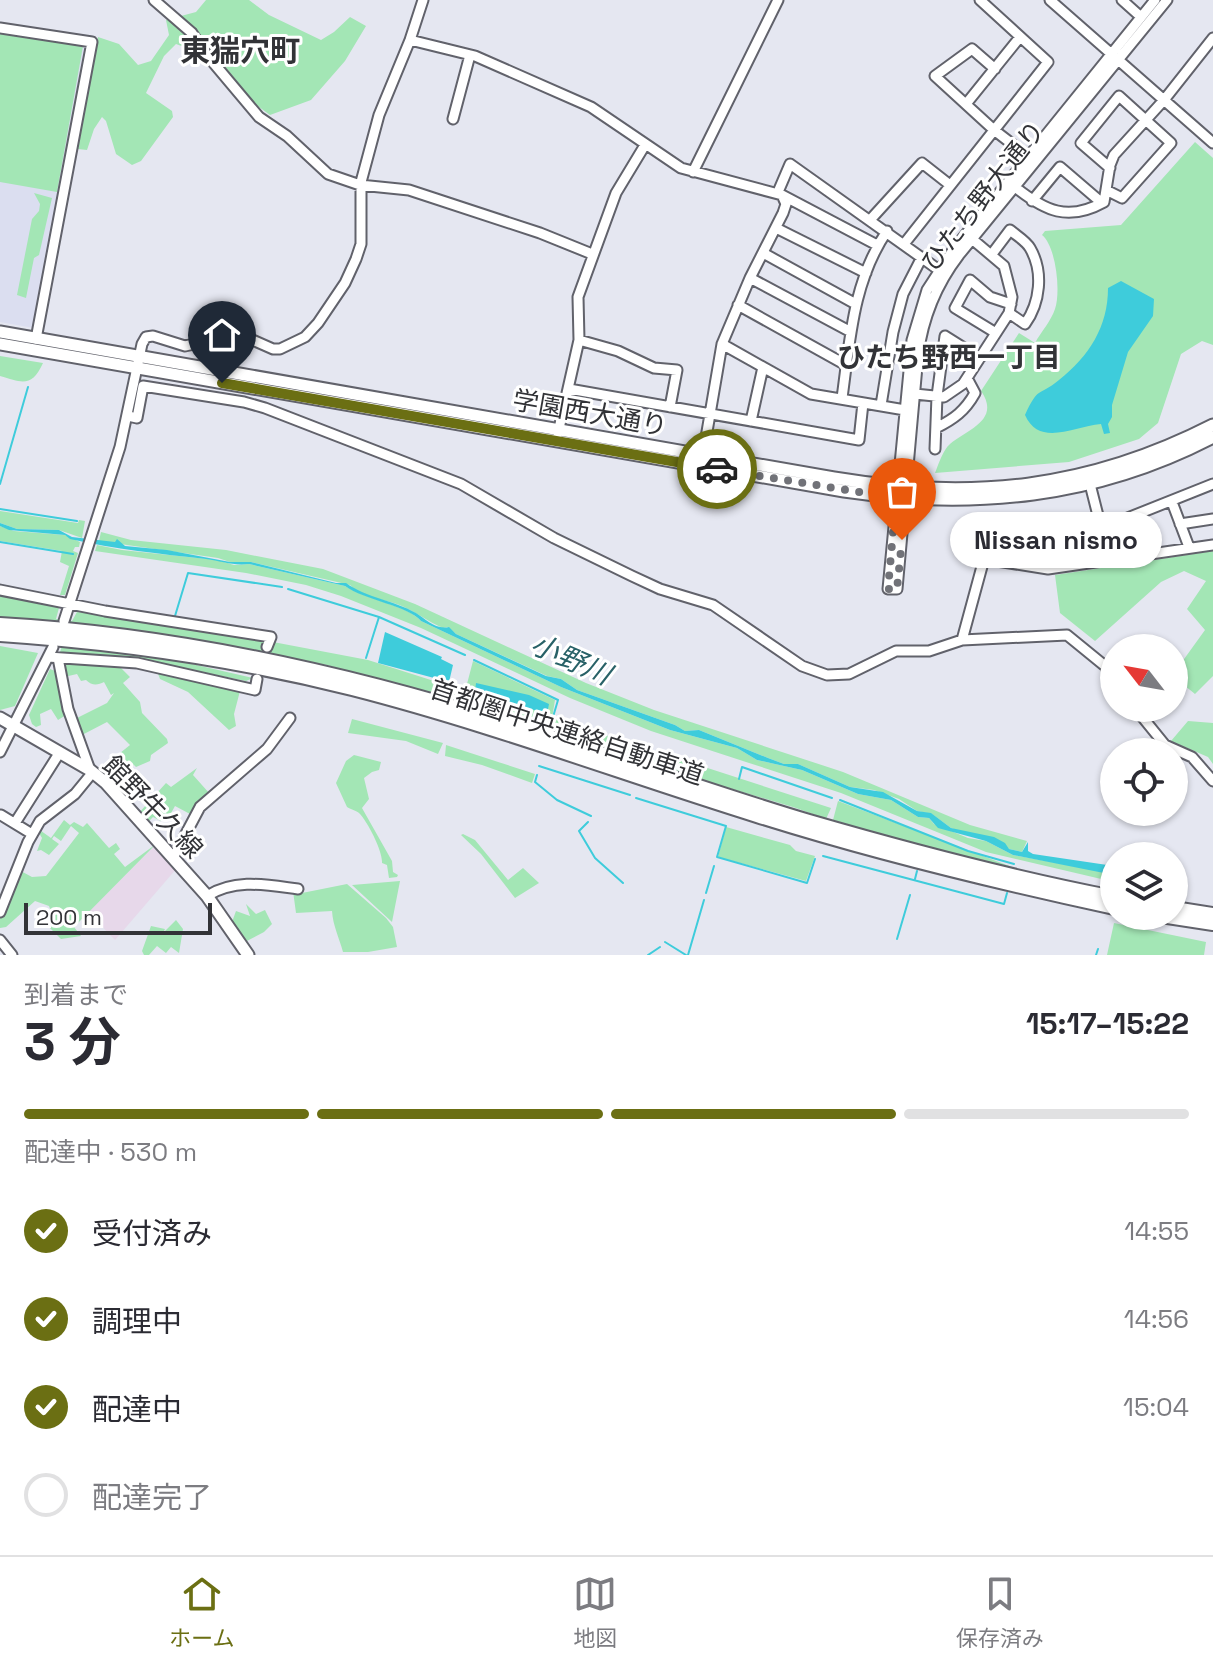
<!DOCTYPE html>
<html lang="ja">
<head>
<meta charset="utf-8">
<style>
	:root { --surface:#fff; --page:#f2f2f3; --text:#2b2b33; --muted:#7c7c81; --line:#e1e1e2; --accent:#6b6f13 }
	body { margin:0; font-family:"Space Grotesk","Noto Sans JP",sans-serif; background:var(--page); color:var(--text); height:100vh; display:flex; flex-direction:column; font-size:30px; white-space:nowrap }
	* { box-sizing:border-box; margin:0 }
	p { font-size:26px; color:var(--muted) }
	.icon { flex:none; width:44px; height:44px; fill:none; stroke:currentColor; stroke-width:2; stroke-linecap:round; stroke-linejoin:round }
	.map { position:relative; height:955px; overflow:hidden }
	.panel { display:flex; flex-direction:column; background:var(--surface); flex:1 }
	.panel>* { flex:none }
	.needle { width:52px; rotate:301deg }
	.controls { position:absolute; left:1100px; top:634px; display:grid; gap:16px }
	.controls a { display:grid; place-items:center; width:88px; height:88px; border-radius:50%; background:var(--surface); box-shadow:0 2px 6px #0004; font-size:40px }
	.scale { position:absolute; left:24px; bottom:20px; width:188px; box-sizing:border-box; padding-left:8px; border:4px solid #323337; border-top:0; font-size:22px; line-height:28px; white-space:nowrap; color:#323337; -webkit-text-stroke:6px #fff; paint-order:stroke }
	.pin { position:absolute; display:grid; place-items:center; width:68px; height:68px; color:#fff; margin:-82px -34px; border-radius:50% 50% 50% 0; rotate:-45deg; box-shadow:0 0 8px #0007 }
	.pin .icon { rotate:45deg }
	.courier { position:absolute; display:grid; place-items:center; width:80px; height:80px; margin:-40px; border:6px solid #6b6f13; border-radius:50%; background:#fff; color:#222; box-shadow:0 2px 10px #0007 }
	.bubble { position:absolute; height:56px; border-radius:28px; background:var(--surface); box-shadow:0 2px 6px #0004; font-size:26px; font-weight:700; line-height:56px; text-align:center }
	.headline em { font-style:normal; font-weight:700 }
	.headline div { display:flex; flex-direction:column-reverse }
	.headline { display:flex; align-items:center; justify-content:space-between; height:136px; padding:0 24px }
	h1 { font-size:52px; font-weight:700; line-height:60px }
	.bar { display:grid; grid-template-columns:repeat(4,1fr); gap:12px 8px; align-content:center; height:96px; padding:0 24px }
	.bar i { height:10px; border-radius:6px; background:var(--line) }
	.bar .active { background:var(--accent) }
	.bar p { grid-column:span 4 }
	ol { padding:0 24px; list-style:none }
	li { display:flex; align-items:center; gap:24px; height:88px }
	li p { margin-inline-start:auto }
	li .icon { padding:8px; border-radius:50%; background:var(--accent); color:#fff; stroke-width:4 }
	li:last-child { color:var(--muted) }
	li i { width:44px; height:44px; border:4px solid var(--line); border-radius:50% }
	.tabs { display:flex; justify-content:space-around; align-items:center; height:112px; border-top:2px solid var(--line); background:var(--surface); font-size:22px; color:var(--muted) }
	.tabs a { display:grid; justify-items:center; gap:4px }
	.tabs .active { color:var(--accent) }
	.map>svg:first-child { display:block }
	.commercial { fill:#e7d8ea }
	.built { fill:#dbdef0 }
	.green { fill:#a3e6b5 }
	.water { fill:#3eccdb }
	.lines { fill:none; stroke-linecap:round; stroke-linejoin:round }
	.stream { stroke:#3eccdb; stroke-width:2 }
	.minor-casing { stroke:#61626b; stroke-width:13 }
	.major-casing { stroke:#61626b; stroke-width:15 }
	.highway-casing { stroke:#61626b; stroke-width:16 }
	.minor { stroke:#fff; stroke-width:9 }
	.major { stroke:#fff; stroke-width:11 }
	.highway { stroke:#fff; stroke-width:12 }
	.done { stroke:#717278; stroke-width:8; stroke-dasharray:0 14.4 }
	.route { stroke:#6b6f13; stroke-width:10 }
	.labels { text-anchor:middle; stroke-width:6; stroke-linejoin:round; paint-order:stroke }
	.street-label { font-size:26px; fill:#323337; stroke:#fff }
	.neighbourhood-label { font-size:28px; font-weight:bold; fill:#323337; stroke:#fff }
	.water-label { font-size:28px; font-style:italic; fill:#286167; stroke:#fff }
	.quarter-label { font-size:30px; font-weight:bold; fill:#323337; stroke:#fff }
</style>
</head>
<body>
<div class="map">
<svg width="1213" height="955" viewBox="0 0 1213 955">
	<rect width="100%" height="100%" fill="#e5e7f1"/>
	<path class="commercial" d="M156,844l21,24 -62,72 -27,-28z"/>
	<path class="built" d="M0,30l89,14 -55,284 -34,-6z"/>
	<path class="green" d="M206,0h43l20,15 52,25 13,-8 16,-15 16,9 -21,35 -34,39 -41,15 -15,-11 -49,-61 -10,-5 -9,10 -11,-4 -12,12 -18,37 26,18 1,6 -32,44 -9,4 -16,-11 -10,-33 -4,-4 -8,12 -7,21 -9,-1 20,-112 21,7 19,21 13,-4 18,-26 -3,-15 30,-8z
		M0,33l83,13 -26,146 -57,-10z
		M1195,142l18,16v187l-11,-4 -21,13 -23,69 -19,16 -70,23 -134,11c4,-10 8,-23 15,-29 18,-15 51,-24 31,-53l38,-58 16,10c6,-11 16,-22 20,-34 6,-17 1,-63 -13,-74l3,-4 76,-6z
		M34,193l18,5 -13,57 -5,3 -8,40 -9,-3 15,-76 7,-8 1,-7z
		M0,356l43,7c-11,24 -20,20 -43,13z
		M0,511l78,12 1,-3 6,1 -3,17 -23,-8 -42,-1 -17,-6z
		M0,526l14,5 51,4 15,7 -1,5h-4l-2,4 5,2 -13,42h-5l9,-29 -9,-4 2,-11 -62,-10z
		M101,532l30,8 95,10 97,19 92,35 171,79 68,27 189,62 127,53 57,16 -5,11 -13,-3 -58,-21 -19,-14 -15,-3 -18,-12 -25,-9 -24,-3 -52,-23h-14l-16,-6 -69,-28 -14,1 -10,-6 -98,-35 -16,-11 -14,-3 -91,-42 -8,-7 -5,1c-15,-6 -25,-15 -39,-21 -17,-8 -42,-9 -54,-22l-99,-23h-21l-12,-4 -119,-17z
		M97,545l25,5 95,10 17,5 15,-1 96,22c19,13 64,20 76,35l140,66 109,43 67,18 20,12 45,10 56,24 33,6 27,17 11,1 5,6 34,14 18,3 27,14 98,18 3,2v7l-128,-30 -145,-59 -190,-62 -81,-33 -149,-70 -80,-32 -35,-11 -60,-12 -151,-22z
		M1213,551v125l-18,18 -21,-17v-4l31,-43 -18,-21 19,-28 -22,-10 -23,11 -66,59 -35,-28 -5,-38z
		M0,592l12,5 48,7 -4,15 16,2 5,-9 78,9 109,19 2,3 -3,10c-87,-16 -174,-30 -263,-34z
		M273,642l95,18 88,28 -3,14 -126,-37 -59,-11 1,-4h3z
		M0,646l38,7 -23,53 -15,4z
		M62,646l108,13 83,19 -7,3 -118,-24h-61l-7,-5z
		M473,661l82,39 -3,18 90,29 -2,13 -178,-57z
		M115,662l15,15 -7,6 17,19 2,11 25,26 1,4 -17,12 -1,6 -14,6 -2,-2 -5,4v4l-15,2 -7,-4 -3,4 -5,-5 31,-25 -23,-23 -25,13 -7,-16 32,-16 7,-10 -3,2 -7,-13c-6,3 -12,4 -18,-2l-5,1 -4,-7 -13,3 2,-13z
		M50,669l5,2 11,44 -8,5 -7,-11 -11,5 1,11 -5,2 -4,-3 -3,-9z
		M157,671l83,20 -6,23 2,12 -7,4 -41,-38 -28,-13z
		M352,719l91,24 -5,11 -32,-13 -58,-8z
		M1188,721l25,2v41l-5,-7 -37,-16z
		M446,745l89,29 -3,9 -50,-18 -37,-9z
		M652,750l179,58 -5,11 -30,-11 -151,-45z
		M354,755l27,7 -2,8 -7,2 -8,6 5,21 -7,9 30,53 1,11 5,3 -1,2 -8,1 -2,-13 -5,-2c1,-11 -14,-41 -23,-50 -2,-2 -9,-4 -12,-6l-11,-24 10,-22z
		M197,768l-4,7 17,19 -20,20 -15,-8 -5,9 -5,-2 -4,8 -8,-4 -6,6 -9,-9 28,-31 5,4z
		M838,801l174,66 -59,-12 -120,-35z
		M64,820l6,5 4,-3 9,5 4,-4 22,25 7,-5 4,6 -6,5 11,13 31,-23 -82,83 7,9 -20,3 -11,-11 2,-14 -3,-8 -14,-5 -29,26 -6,1v-10l19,-48 13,7 14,-1 33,-43 -8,-7 -10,15 -7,-5 -2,3 7,5 -10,11 -8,-5 -4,1 5,-13 -3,-5 -4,3 2,-8 14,10z
		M726,827l64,18 6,6 19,5 -9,25 -88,-24z
		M463,834l12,6 33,40 15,-12 16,15 -24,15 -34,-44 -20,-19z
		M400,881l-8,41 -40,-37z
		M347,884l39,34 7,9 4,20 -29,5h-25c-4,-15 -10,-26 -11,-41l-36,2 -3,-22 4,3z
		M246,904l10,10 9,-4 7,14 -8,8 -19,10 -13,-20 4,-11 14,5z
		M176,920l7,9 -4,24 -8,-6 -5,6 -9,-7 -8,9h-5l-2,-4 9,-25 14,3 -2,4z
		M1114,923l92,19 -2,13h-97z"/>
	<path class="water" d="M1121,281l33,18 -1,17 -25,36 -16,53v12l-4,7 2,9 -6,1 -3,-10c-28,3 -62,23 -76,-9 14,-30 12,-17 34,-35 30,-24 49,-53 49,-92z
		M0,523l17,6 42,1 13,7 43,5 2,-3 8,7 42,4 63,12h21l85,21h10c21,15 47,17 70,30 10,6 19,17 33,14l7,7 90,42 15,3 16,11 98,35 10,6 14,-1 69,28 16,6h14l52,23 33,5 34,19 14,2 20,15 43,9 11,6 4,6 13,3 6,-10v9l5,3 81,12v9l-101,-20 -27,-14 -48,-13 -9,-10 -11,-1 -27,-17 -33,-6 -56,-24 -45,-10 -20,-12 -67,-18 -109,-43 -140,-66c-12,-15 -57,-21 -76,-35l-96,-22c-16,2 -28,-3 -43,-5 -46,-5 -91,-10 -136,-20l-5,-4 -56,-5 -9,-4z
		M385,632l57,25 -1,2 12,6 -4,17 -71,-19z
		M476,683l53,12 20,9 -2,10 -72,-22z"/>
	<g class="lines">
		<path class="stream" d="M0,484l28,-97
			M0,509l77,12
			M0,542l73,12
			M288,589l91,28 86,38
			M175,616l13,-43 94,14
			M366,658l13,-41
			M474,660l84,40 -5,17
			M539,766l91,29
			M537,775l-2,7 22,18 34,16
			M739,779l3,-12 90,31
			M636,798l90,28 -9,31 90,26 8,-24
			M840,800l128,51 46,13
			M588,822l-9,9 16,27 28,25
			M823,856l181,48 3,-11
			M915,879l2,-8
			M706,893l8,-27
			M897,939l13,-44
			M665,942l21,13
			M648,955l12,-8
			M688,955l16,-55
			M1096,955l2,-6"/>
		<g class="minor-casing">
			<path id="minor" d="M154,0l38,33 14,21 53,63 28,19 41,38 32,11 49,5 131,43 52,21
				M1050,0l163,143
				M1122,0l19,17
				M1155,0l-202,250 -26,40 -15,50 -24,249h9l21,-234c5,-38 18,-70 41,-100l208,-255
				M0,28l92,14 -56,297
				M410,40l65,16 116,51 90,61 101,27 4,9 -3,9 -33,65 -28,66 -19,111
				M995,69l-23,-20 -37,27 59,54 35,27
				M966,104l54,-67
				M453,119l17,-64
				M693,172l85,-172
				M1015,187c30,24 53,35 89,15l6,-37 4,-10 50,-55 49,-62
				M1106,190l16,8 49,-55 -52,-47 -38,47 29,25
				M778,192l12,-28 149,106
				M782,195l95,50
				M1032,201l28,-34 42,36
				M870,220l52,-57 28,22
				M776,228l90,45
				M904,244l144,-182 -68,-62
				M763,253l91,50
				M992,254l18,-24c7,6 16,11 20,18 14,24 10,55 -5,76l-16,-11
				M750,278l101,54
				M738,305l108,60
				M996,333l-41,-25 15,-28 20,17 21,7
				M579,340l39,11 36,17 23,2 -7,37
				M722,344l89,50 94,16
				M569,389l290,51 4,-37
				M915,394l29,3 19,-13 46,-71 3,-16 -8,-31 -32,-27
				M842,398c8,-58 11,-117 45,-167
				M881,405l12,-73 10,-38 19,-37
				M128,416l9,2 6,-32 101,16 21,6 196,76 93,54 78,38 28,13 53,16 89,61 25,9 22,-1 47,-23h33l33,-11 105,-5 38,31 9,15
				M751,421l12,-54
				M936,428c18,-9 29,-17 39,-35l-8,-15
				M558,433l21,-93 -1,-43 38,-104 29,-48
				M935,449l2,-53 8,-60 35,22
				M1090,484l19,75
				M1172,502l17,45
				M1102,524l23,-5 88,-35
				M1180,524l33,-5
				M0,590l105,21 166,26 -4,10
				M64,621l56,-174 22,-103 4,-7 7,-1 32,10 54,-12 34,15h7l25,-12 13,-14 27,-40 11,-24 5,-15v-62l18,-67 31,-75 13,-40
				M962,640l22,-81 64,10 165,-24
				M48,657l89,6 118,27 2,-11
				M58,658l10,51 22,61
				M1135,708l30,37 27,12 21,24
				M0,752l53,-105
				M1,815l31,19
				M15,823l45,-71
				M173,858l27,-51 67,-58 23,-31
				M207,896c29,-18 60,-11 91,-7
				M0,912l28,-70 12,-21 35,-27 18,-22
				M0,940l12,15"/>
		</g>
		<g class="major-casing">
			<path id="major" d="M0,332l834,146c137,23 254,11 379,-53
				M0,344l844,147c129,19 252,7 369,-54
				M0,718l90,52 16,13 101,113 41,59"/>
		</g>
		<g class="highway-casing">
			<path id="highway" d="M0,624c178,10 352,49 521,103 96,31 191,65 288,94 100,29 202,56 305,76
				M0,635c119,8 237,25 352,54 137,35 270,85 405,127 117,37 237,66 357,92
				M1174,908l39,6
				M1161,916l52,8"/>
		</g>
		<use href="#minor" class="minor"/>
		<use href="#major" class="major"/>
		<use href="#highway" class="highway"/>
	</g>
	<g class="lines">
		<path class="done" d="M717,469l179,29 -8,91h9l5,-49"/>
		<path class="route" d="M222,383l495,86"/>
	</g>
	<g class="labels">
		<g class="street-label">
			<text transform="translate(983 196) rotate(-52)" y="9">ひたち野大通り</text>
			<text transform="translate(590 413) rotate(10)" y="9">学園西大通り</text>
			<text transform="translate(567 732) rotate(18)" y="9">首都圏中央連絡自動車道</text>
			<text transform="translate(153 807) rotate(46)" y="9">館野牛久線</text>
		</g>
		<g class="neighbourhood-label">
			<text x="949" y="367">ひたち野西一丁目</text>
		</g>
		<g class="water-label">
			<text transform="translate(571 659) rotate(24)" y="10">小野川</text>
		</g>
		<g class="quarter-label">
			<text x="240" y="61">東猯穴町</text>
		</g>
	</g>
</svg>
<div class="controls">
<a><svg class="needle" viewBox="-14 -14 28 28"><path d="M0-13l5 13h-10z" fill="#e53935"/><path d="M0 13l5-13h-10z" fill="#7c7c81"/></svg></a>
<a><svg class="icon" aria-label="locate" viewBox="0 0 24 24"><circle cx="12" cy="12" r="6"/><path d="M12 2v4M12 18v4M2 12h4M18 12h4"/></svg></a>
<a><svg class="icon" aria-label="layers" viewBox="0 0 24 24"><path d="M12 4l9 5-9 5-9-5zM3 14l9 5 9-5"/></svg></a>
</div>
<div class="scale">200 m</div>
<div class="pin" style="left:902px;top:540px;background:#ea580c"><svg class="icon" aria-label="bag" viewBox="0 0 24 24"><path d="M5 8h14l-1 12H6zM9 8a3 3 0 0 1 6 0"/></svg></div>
<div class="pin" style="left:222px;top:383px;background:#1f2937"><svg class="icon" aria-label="home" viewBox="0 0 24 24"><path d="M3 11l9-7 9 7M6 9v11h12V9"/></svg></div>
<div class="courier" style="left:717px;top:469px"><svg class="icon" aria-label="car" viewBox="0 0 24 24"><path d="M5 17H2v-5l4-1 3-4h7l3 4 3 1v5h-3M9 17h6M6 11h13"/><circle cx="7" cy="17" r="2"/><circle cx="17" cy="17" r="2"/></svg></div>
<div class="bubble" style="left:950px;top:512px;width:212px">Nissan nismo</div>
</div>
<section class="panel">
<div class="headline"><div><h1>3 分</h1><p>到着まで</p></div><em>15:17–15:22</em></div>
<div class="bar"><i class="active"></i><i class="active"></i><i class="active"></i><i></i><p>配達中 · 530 m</p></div>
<ol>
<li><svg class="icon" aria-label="check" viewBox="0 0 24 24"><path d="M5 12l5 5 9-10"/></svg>受付済み<p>14:55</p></li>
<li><svg class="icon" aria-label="check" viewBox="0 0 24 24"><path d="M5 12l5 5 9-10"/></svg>調理中<p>14:56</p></li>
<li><svg class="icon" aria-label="check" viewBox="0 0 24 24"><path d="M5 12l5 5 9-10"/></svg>配達中<p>15:04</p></li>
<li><i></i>配達完了</li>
</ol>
</section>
<nav class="tabs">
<a class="active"><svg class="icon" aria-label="home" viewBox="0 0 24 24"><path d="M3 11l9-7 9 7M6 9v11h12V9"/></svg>ホーム</a>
<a><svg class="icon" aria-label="map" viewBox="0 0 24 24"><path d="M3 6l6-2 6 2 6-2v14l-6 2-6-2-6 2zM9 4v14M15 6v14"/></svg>地図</a>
<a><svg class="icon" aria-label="saved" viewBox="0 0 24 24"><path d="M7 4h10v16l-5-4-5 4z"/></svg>保存済み</a>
</nav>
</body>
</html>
